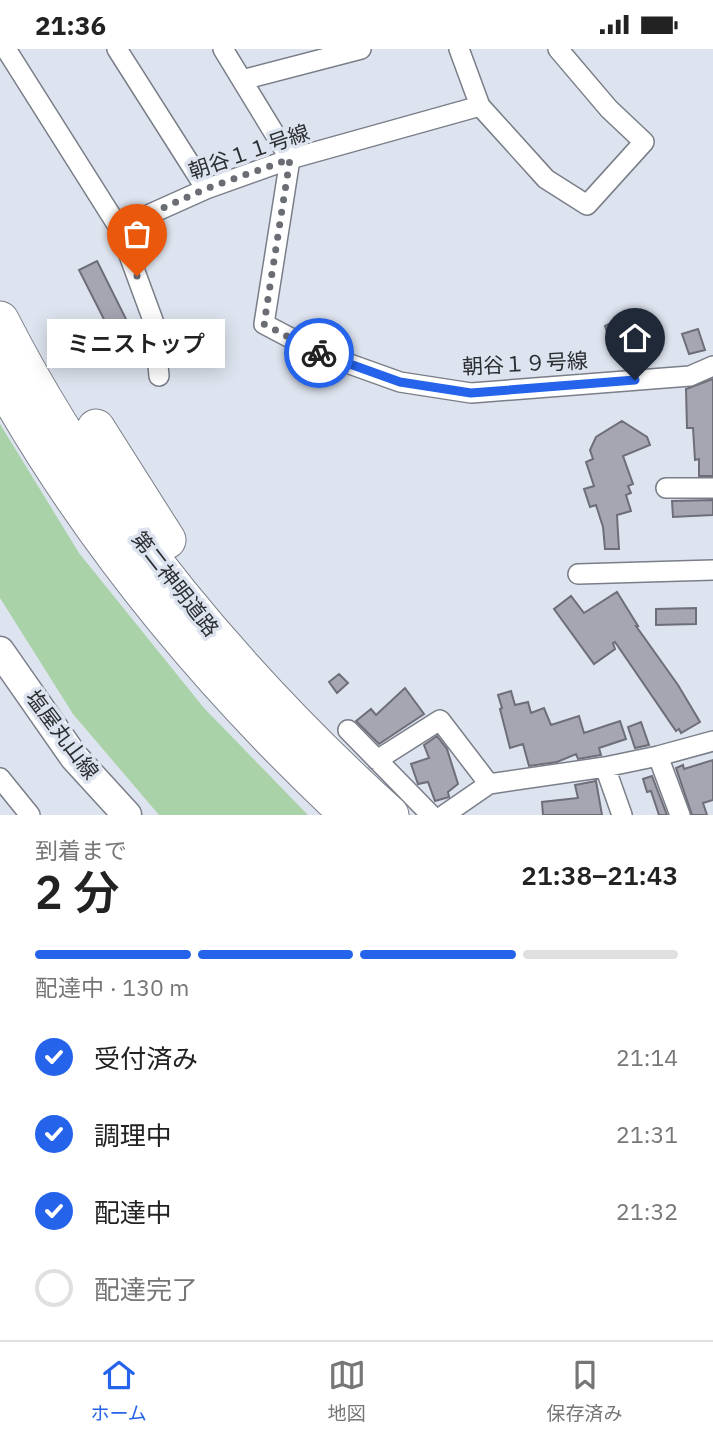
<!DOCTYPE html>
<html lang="ja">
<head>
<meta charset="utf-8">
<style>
	:root { --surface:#fff; --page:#f2f2f2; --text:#222; --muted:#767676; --line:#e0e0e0; --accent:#2563eb }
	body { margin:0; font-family:"IBM Plex Sans","Noto Sans JP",sans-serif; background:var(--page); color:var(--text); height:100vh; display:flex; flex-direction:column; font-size:26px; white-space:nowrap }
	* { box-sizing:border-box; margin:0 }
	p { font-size:23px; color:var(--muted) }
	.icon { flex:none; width:38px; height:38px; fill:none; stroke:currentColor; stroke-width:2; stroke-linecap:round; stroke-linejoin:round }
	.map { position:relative; height:766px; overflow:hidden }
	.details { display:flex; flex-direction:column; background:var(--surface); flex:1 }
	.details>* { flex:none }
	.pin { position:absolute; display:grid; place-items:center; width:60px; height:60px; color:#fff; margin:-72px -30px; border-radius:50% 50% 50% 0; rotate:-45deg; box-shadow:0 0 7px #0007 }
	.pin .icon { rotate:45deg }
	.courier { position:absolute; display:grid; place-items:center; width:70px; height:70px; margin:-35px; border:5px solid #2563eb; border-radius:50%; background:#fff; color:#222; box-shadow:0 2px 9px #0007 }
	.bubble { position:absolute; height:49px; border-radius:0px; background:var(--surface); box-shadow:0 4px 18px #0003; font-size:23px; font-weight:600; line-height:49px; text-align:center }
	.head em { font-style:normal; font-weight:600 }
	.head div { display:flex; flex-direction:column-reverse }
	.head { display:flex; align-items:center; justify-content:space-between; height:119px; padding:0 35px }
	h1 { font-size:46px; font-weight:600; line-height:52px }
	.bar { display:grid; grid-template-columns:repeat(4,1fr); gap:10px 7px; align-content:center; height:84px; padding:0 35px }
	.bar i { height:9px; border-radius:5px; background:var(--line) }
	.bar .current { background:var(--accent) }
	.bar p { grid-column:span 4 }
	ol { padding:0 35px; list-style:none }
	li { display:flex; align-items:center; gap:21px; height:77px }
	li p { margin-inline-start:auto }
	li .icon { padding:7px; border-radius:50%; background:var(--accent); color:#fff; stroke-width:4 }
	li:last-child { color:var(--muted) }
	li i { width:38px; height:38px; border:4px solid var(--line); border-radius:50% }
	.status { display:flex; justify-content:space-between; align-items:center; height:49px; padding:0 35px; background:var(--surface); direction:ltr }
	.status svg { height:19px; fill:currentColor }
	.tab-bar { display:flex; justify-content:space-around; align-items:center; height:98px; border-top:2px solid var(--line); background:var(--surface); font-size:19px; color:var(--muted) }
	.tab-bar a { display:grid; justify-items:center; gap:4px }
	.tab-bar .current { color:var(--accent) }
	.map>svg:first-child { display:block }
	.green { fill:#aad2a8 }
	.building { fill:#a5a6b1; stroke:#6d6e78; stroke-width:2 }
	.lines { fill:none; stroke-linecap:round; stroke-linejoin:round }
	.street-casing { stroke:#797e88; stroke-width:22 }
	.secondary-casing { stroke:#797e88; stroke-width:31 }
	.highway-casing { stroke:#797e88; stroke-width:39 }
	.street { stroke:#fff; stroke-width:19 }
	.secondary { stroke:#fff; stroke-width:28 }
	.highway { stroke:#fff; stroke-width:37 }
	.done { stroke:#6a6e74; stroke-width:7; stroke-dasharray:0 12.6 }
	.route { stroke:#2563eb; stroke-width:9 }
	.labels { text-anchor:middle; stroke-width:7; stroke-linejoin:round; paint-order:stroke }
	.street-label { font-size:21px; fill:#2b2e32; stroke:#dee4ef }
</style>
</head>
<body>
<div class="status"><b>21:36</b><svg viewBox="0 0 49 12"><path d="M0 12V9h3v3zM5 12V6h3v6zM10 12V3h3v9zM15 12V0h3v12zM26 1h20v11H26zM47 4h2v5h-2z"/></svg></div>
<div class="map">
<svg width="713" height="766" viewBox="0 0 713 766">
	<rect width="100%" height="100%" fill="#dee4ef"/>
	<path class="green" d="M0,375l79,129 125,155 104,107h-149l-86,-101 -73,-116z"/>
	<path class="building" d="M97,212l30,60 7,24 -14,6 -41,-81z
		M620,269l1,2 24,47 -17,2 -9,-30 -9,2 -5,-15z
		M698,280l7,21 -16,4 -7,-20z
		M713,330v97h-14v-17l-4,1 -2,-32h-6l-1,-39z
		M622,372l25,16 3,8 -27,11 10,28 -5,2 3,7 -5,2 5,16 -14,4 2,34h-14l-2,-22 -7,-22 -6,2 -6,-18 10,-3 -8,-24 7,-3 -3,-9 6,-13z
		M713,451v15l-40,2 -1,-16z
		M617,543l21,34h-2l42,59 22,37 -19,11 -2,-4 -3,2 -61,-89 -2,1 2,6 -21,15 -40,-55 17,-13 13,17z
		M696,559v16l-40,1v-16z
		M339,625l9,9 -11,10 -8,-11z
		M405,639l19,26 -45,30 -23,-23 15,-12 5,6z
		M511,642l4,14 13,-3 3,11 13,-5 7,17 28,-9 5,17 36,-12 6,18 -27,9 2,7 -23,4 -2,-5 -19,8 -28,4 -6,-22 -13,4 -10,-39 2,-1 -4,-13z
		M641,673l8,23 -14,3 -7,-21z
		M437,687l10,13 11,35 -10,8 1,5 -14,4 -7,-19 -10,2 -7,-20 18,-6 -5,-13z
		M713,711v40l-10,3 4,12h-15l-16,-47 7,-3 1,4z
		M652,727l15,39h-8l-8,-24 -4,1 -4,-13z
		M596,732l6,34h-59l-1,-13 36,-4 -3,-13z"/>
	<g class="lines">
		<g class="street-casing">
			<path id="street" d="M6,0l113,179 87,-39 84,-30 190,-53
				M117,0l89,140
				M223,0l67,110 -26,165 55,29 81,29 71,11 219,-17 23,-10
				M459,0l21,57 66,73 41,26 57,-63 -35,-33 -51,-60
				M242,31l119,-31
				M119,179l35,95 5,53
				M666,439h47
				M578,525l135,-4
				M348,681l83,85
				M658,707l22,59
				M377,711l63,-40 49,64
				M605,718l17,48
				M0,729l30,37
				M444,766l45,-31 116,-17 53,-11 55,-15"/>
		</g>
		<g class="secondary-casing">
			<path id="secondary" d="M0,602l74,106 53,58"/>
		</g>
		<g class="highway-casing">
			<path id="highway" d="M0,271c96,188 235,354 390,495
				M0,330c91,163 212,308 349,436
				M96,379l71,112"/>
		</g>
		<use href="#street" class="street"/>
		<use href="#secondary" class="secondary"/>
		<use href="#highway" class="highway"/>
	</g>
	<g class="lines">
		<path class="done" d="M137,227l-18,-48 86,-39 85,-30 -26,165 55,29"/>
		<path class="route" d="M319,304l81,29 71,11 164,-13"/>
	</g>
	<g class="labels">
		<g class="street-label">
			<text transform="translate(249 103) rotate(-19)" y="7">朝谷１１号線</text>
			<text transform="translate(525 315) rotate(-3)" y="7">朝谷１９号線</text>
			<text transform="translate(175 535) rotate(52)" y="7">第二神明道路</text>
			<text transform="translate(62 686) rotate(53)" y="7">塩屋丸山線</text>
		</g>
	</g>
</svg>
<div class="pin" style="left:137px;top:227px;background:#ea580c"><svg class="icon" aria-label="bag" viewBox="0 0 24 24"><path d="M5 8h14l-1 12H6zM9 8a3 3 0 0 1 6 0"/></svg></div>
<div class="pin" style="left:635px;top:331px;background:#1f2937"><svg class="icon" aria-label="home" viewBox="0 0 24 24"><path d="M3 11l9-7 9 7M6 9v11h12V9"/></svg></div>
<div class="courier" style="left:319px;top:304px"><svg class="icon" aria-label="bike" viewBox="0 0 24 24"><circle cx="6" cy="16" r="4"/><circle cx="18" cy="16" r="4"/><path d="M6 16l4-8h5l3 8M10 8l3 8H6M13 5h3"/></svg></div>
<div class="bubble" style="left:47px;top:270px;width:178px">ミニストップ</div>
</div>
<section class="details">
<div class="head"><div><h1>2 分</h1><p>到着まで</p></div><em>21:38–21:43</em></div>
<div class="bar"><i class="current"></i><i class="current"></i><i class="current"></i><i></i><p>配達中 · 130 m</p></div>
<ol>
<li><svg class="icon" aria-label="check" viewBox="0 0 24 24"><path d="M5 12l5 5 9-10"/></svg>受付済み<p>21:14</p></li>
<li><svg class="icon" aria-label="check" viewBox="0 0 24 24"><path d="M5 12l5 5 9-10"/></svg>調理中<p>21:31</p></li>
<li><svg class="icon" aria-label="check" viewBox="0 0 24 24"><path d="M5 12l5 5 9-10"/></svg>配達中<p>21:32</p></li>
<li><i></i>配達完了</li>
</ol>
</section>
<nav class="tab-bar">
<a class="current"><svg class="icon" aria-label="home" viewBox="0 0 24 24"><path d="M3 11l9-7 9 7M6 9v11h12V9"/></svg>ホーム</a>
<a><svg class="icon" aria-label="map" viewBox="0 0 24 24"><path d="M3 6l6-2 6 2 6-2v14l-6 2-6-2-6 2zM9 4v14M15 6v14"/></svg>地図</a>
<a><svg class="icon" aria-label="saved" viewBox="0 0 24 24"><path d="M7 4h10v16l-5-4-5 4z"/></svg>保存済み</a>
</nav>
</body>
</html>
